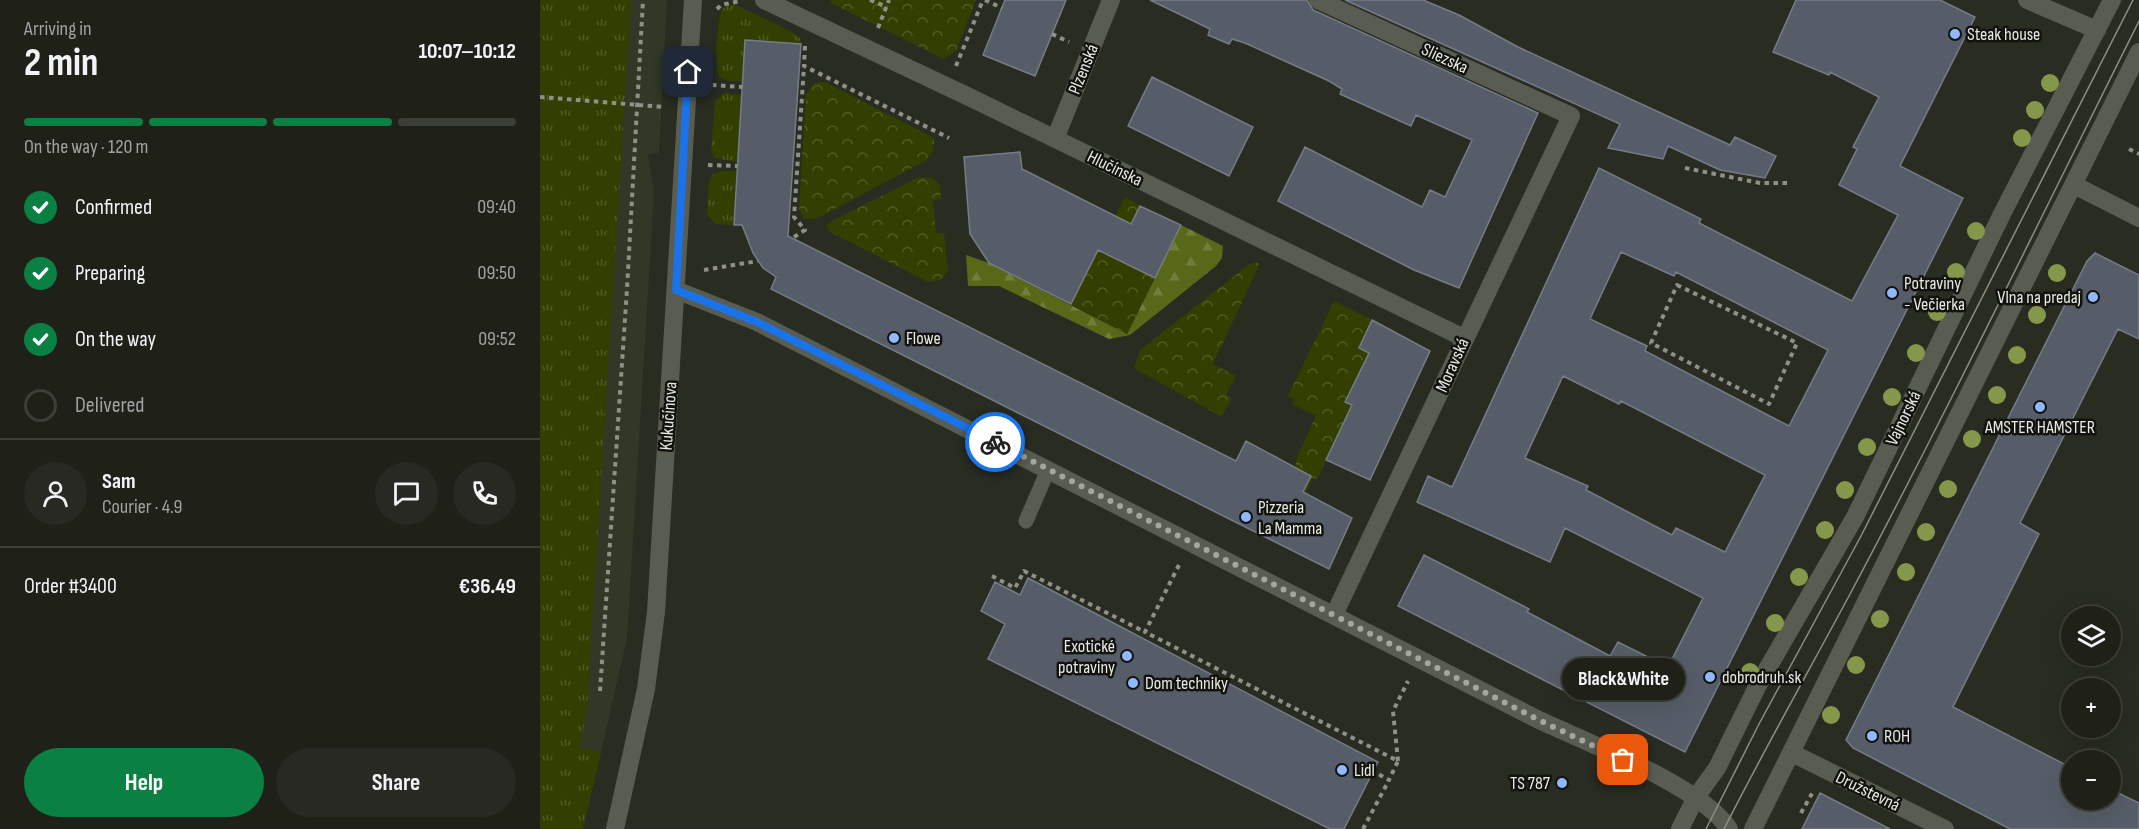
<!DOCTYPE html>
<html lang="en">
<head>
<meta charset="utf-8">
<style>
	:root { --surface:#1f2119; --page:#272922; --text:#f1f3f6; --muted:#a1a3a2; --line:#3c3e38; --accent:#0b8043 }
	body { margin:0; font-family:"Sofia Sans Condensed",sans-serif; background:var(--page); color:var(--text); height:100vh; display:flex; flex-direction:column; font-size:22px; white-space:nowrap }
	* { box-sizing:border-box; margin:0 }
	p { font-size:20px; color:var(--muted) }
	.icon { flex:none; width:33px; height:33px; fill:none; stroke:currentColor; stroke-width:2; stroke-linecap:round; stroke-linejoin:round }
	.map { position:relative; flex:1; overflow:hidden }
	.drawer { display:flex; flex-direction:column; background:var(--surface); width:540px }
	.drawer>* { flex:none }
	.buttons { position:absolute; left:1521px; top:606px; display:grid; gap:12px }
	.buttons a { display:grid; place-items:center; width:60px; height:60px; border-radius:50%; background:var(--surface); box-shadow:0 6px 24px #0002,0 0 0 2px var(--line); font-size:30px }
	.pin { position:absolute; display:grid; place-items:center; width:51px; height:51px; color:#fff; margin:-26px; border-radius:12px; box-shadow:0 3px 9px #0006 }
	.courier { position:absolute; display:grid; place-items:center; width:60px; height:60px; margin:-30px; border:4px solid #1a73e8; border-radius:50%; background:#fff; color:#222; box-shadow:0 2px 8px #0007 }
	.bubble { position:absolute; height:42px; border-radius:21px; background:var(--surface); box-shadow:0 6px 24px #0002,0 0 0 2px var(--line); font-size:20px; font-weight:700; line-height:42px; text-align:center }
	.head em { font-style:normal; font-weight:700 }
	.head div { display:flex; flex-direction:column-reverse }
	.head { display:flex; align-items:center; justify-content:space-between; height:102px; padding:0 24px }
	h1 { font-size:39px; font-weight:700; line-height:45px }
	.bar { display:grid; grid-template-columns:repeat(4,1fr); gap:9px 6px; align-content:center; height:72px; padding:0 24px }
	.bar i { height:8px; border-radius:4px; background:var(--line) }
	.bar .current { background:var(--accent) }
	.bar p { grid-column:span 4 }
	.line { display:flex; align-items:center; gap:15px; padding:0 24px; border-top:2px solid var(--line) }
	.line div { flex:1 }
	.round { display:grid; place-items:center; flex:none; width:63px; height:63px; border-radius:32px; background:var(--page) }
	ol { padding:0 24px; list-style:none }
	li { display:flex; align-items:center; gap:18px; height:66px }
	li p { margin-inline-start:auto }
	li .icon { padding:6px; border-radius:50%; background:var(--accent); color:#fff; stroke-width:4 }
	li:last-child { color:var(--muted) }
	li i { width:33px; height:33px; border:3px solid var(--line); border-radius:50% }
	.button { display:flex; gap:12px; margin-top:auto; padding:12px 24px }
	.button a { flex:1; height:69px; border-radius:36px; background:var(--accent); color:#fff; font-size:24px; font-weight:700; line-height:69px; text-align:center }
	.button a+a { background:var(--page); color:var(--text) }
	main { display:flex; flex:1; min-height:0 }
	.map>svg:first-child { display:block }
	.built { fill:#323726 }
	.grass { fill:url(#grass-tufts) }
	.forest { fill:url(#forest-firs) }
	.park { fill:url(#park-crowns) }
	.building { fill:#575d68; stroke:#757c87; stroke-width:1.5; fill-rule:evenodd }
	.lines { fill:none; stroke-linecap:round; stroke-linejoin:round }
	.path { stroke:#8f9189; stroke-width:4; stroke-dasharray:4.5 4.5; stroke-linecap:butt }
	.lane { stroke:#595d51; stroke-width:15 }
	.street { stroke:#595d51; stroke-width:18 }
	.secondary { stroke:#595d51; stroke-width:18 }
	.tram { stroke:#8c8e85; stroke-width:1.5 }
	.tree { fill:#85974b }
	.done { stroke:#a4a79e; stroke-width:6; stroke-dasharray:0 10.8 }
	.route { stroke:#1a73e8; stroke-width:8 }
	.poi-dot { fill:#8fb8fd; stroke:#12130f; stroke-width:2 }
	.labels { text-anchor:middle; stroke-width:5; stroke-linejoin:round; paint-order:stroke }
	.poi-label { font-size:18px; fill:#e7e9e2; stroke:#12130f; text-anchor:start }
	.street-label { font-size:18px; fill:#e7e9e2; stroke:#12130f }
</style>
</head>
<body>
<main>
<section class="drawer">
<div class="head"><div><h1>2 min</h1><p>Arriving in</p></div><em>10:07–10:12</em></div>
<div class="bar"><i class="current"></i><i class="current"></i><i class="current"></i><i></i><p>On the way · 120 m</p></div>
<ol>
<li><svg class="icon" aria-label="check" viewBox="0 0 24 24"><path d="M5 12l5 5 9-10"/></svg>Confirmed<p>09:40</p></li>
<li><svg class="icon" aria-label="check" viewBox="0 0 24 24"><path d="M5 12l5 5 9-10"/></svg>Preparing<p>09:50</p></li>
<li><svg class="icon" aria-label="check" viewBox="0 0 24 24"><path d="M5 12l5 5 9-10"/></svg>On the way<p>09:52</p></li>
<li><i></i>Delivered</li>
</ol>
<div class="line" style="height:108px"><a class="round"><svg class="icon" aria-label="person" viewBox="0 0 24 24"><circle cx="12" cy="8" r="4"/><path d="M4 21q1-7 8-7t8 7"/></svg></a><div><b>Sam</b><p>Courier · 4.9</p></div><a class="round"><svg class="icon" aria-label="chat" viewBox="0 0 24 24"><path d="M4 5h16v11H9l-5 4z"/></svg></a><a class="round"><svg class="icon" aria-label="phone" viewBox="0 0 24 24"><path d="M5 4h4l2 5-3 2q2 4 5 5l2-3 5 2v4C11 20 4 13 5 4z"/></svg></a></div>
<div class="line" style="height:78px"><div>Order #3400</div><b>€36.49</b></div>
<div class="button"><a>Help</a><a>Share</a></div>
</section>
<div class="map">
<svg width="1599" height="829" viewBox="0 0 1599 829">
	<defs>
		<pattern id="grass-tufts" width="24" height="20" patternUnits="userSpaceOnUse" patternTransform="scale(1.5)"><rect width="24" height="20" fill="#333f00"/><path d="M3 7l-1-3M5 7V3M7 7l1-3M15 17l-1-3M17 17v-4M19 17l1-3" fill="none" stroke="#515b25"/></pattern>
		<pattern id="forest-firs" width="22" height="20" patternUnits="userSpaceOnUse" patternTransform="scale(1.5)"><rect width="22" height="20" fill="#586819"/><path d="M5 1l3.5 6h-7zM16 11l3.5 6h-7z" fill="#707e3a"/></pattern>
		<pattern id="park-crowns" width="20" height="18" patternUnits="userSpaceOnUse" patternTransform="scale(1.5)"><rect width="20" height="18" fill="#333f00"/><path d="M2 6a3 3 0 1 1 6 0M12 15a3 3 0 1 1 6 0" fill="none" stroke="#515b25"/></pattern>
	</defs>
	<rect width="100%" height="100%" fill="#292c21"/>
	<path class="built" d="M0,0h127l-8,153 -11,1 6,39 -27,446 -44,190h-43z"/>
	<path class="grass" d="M0,0h91l-44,707 -7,40 21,6 -18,76h-43z
		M194,4l60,29 6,5 1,6 -55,-4 -3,41c-6,0 -19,1 -23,-4 -6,-7 -3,-59 2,-67 3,-4 8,-5 12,-6z
		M184,93l18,2 -4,67 -24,-4 -3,-9 4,-48z
		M182,171h15l-3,54 -18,-1 -9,-9 2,-33 4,-8z"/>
	<path class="forest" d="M641,225l42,21 -1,12 -6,8 -86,69 -21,4 -110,-53h-31l-2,-31 23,8 138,71z"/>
	<path class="park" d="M291,0h145l-20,51 -12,8 -113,-56z
		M285,82l109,56v11l-7,11 -111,59h-12l-5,-10 7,-115 8,-11z
		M379,177l13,1 8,7 1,14 -8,1 3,33h8l4,37 -7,10 -13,2 -98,-50 -4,-6 4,-4z
		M585,197l15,9 -25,52 40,20 -28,56 -56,-30z
		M711,263h9l-47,101 23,12 -10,19 6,3 -10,19 -88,-49 6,-18z
		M794,301l38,19 -13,28 16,7 -21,28 -9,19 7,3 -1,4 -34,70 -4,-1 -8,17 -27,17 -14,25 -4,-2 35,-67 2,-11 19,-41 -24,-12 2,-5 -6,-3z"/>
	<path class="building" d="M465,0h61l-31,76 -52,-21z
		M610,0h157l6,10 225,103 -79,175 -45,-18 -136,-69 27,-54 117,60 8,-17 15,7 27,-57 -56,-25 -5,11 -71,-32 2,-5 -13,-8 -84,-38 -13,-4 -3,5 -21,-9 2,-6z
		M805,0h78l36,15 59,32 212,98 5,-8 41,19 -11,22 -45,-8 -52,-24 -5,13 -55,-11 12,-24z
		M1256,0h144l35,17 -75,149 63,32 -278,554 -287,-146 26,-51 105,54 -2,3 83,44 8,-14 50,25 35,-69 -138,-70 -15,34 -133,-60 11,-26 24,11 147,-319 102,51 -2,4 153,78 46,-86 -59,-30 18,-36 -4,-2 26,-50 -49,-25 -1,3 -56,-23zM1081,252l53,24 2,-4 152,78 -39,76 -144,-75 2,-5 -57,-27zM1023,376l56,28 2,-3 144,74 -40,77 -49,-24 -4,7 -86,-45 2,-4 -63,-28z
		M205,40l56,4 -13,192 448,225 10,-20 65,35 -8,16 49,26 -23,51 -558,-280 5,-12 -13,-9 -10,-15 -11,-28h-8z
		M612,77l101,50 -24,49 -101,-50z
		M480,152l2,17 109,55 9,-18 41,19 -26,53 -57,-28 -27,54 -82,-41 -19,-29 -6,-77z
		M1555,253l44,22v64l-21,-10 -44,87 -54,107 19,11 -86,173 119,61v32h38v-11l29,14v26h-129l-157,-81 -7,-8 241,-479z
		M832,320l58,31 -60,129 -44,-20 26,-55 -7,-3 24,-49 -10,-5z
		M488,578l350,184 -34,67h-14l-342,-170 17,-35 -24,-13 14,-29 25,13z
		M1280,793l70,36h-88z"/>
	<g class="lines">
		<path class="path" d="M330,0l17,7
			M445,0l17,8
			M177,9l4,-4 19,-4
			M338,28l11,-28
			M512,34l17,8
			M265,46l-1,20 145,72
			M416,66l27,-66
			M172,85l30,2
			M0,97l124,10
			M1589,149l10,5
			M168,165l29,1
			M1145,168l75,15h31
			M254,237l11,-7 -11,-13 10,-151
			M164,270l54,-9
			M1137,285l120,58 -28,61 -118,-61z
			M639,565l-34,67 253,129 -9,19 -16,-9
			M452,576l23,12 9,-17 121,61
			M60,691l27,-402 16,-289
			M858,761l-5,-50 15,-30
			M1261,813l13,-23
			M823,829l26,-49"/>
		<path class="lane" d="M486,521l22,-51"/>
		<path class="street" d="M224,0l201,95 499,243
			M778,0l253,116 -237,499
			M1487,0l70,30
			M515,139l56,-139
			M1534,185l65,33
			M1252,753l153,76"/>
		<path class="secondary" d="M136,290l81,32 782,398c47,22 164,67 190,109
			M75,829l31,-140 10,-77 37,-612
			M1140,829l16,-32 21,-29 41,-83 97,-168 147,-303 110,-214
			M1213,829l386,-777"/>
		<path class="tram" d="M1166,829l53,-105 102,-188 272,-536
			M1184,829c40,-79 83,-155 125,-233 101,-190 194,-383 290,-575"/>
	</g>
	<g class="tree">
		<circle cx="1510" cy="83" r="9"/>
		<circle cx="1495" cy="110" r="9"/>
		<circle cx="1482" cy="138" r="9"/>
		<circle cx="1436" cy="231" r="9"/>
		<circle cx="1416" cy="272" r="9"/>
		<circle cx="1517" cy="273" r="9"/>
		<circle cx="1397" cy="312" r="9"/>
		<circle cx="1497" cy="315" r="9"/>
		<circle cx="1376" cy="353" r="9"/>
		<circle cx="1477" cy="355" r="9"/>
		<circle cx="1457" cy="395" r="9"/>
		<circle cx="1352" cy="397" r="9"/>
		<circle cx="1432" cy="439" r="9"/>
		<circle cx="1327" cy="447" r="9"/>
		<circle cx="1408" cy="489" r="9"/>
		<circle cx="1305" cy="490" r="9"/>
		<circle cx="1285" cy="530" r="9"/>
		<circle cx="1386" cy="532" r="9"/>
		<circle cx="1366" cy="572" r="9"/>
		<circle cx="1259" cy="577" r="9"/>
		<circle cx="1340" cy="619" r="9"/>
		<circle cx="1235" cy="623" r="9"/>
		<circle cx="1316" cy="665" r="9"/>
		<circle cx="1210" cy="672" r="9"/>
		<circle cx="1291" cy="715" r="9"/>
	</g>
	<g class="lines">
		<path class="done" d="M455,442l544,278 84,40"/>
		<path class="route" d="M148,72l-12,218 81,32 238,120"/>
	</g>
	<g class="poi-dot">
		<circle cx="1415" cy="34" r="6"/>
		<circle cx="1352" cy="293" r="6"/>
		<circle cx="1553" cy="297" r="6"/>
		<circle cx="354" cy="338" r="6"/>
		<circle cx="1500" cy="407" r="6"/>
		<circle cx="706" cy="517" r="6"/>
		<circle cx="587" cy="656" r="6"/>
		<circle cx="1170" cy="677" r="6"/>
		<circle cx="593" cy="683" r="6"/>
		<circle cx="1332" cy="736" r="6"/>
		<circle cx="802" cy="770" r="6"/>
		<circle cx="1022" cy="783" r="6"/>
	</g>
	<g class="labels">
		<g class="poi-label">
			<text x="1427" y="40">Steak house</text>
			<text x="1364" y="289">Potraviny<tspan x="1364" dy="21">- Večierka</tspan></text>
			<text x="1541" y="303" text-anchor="end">Vlna na predaj</text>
			<text x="366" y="344">Flowe</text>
			<text x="1500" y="433" text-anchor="middle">AMSTER HAMSTER</text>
			<text x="718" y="513">Pizzeria<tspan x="718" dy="21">La Mamma</tspan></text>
			<text x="575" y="652" text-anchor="end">Exotické<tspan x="575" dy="21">potraviny</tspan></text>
			<text x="1182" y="683">dobrodruh.sk</text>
			<text x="605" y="689">Dom techniky</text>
			<text x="1344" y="742">ROH</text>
			<text x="814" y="776">Lidl</text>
			<text x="1010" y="789" text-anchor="end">TS 787</text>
		</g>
		<g class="street-label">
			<text transform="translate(905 58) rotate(25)" y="6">Sliezska</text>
			<text transform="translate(543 69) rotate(-68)" y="6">Plzenská</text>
			<text transform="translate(575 168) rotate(26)" y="6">Hlučínska</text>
			<text transform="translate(912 365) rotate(-66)" y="6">Moravská</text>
			<text transform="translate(128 416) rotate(-86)" y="6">Kukučínova</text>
			<text transform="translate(1363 418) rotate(-64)" y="6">Vajnorská</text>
			<text transform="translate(1328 791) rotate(26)" y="6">Družstevná</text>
		</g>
	</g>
</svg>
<div class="buttons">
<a><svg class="icon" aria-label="layers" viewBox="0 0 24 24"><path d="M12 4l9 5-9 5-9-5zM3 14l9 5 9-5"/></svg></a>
<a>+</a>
<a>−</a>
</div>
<div class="pin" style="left:1083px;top:760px;background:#ea580c"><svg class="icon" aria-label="bag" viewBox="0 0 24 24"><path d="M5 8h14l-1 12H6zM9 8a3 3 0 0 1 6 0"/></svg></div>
<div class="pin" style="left:148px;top:72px;background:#1f2937"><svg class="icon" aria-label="home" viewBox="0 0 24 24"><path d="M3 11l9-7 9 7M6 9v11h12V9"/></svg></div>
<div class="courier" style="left:455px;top:442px"><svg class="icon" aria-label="bike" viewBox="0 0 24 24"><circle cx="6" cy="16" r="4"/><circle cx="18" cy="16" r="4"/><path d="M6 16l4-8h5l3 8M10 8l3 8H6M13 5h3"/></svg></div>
<div class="bubble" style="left:1022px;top:658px;width:123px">Black&amp;White</div>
</div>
</main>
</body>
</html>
